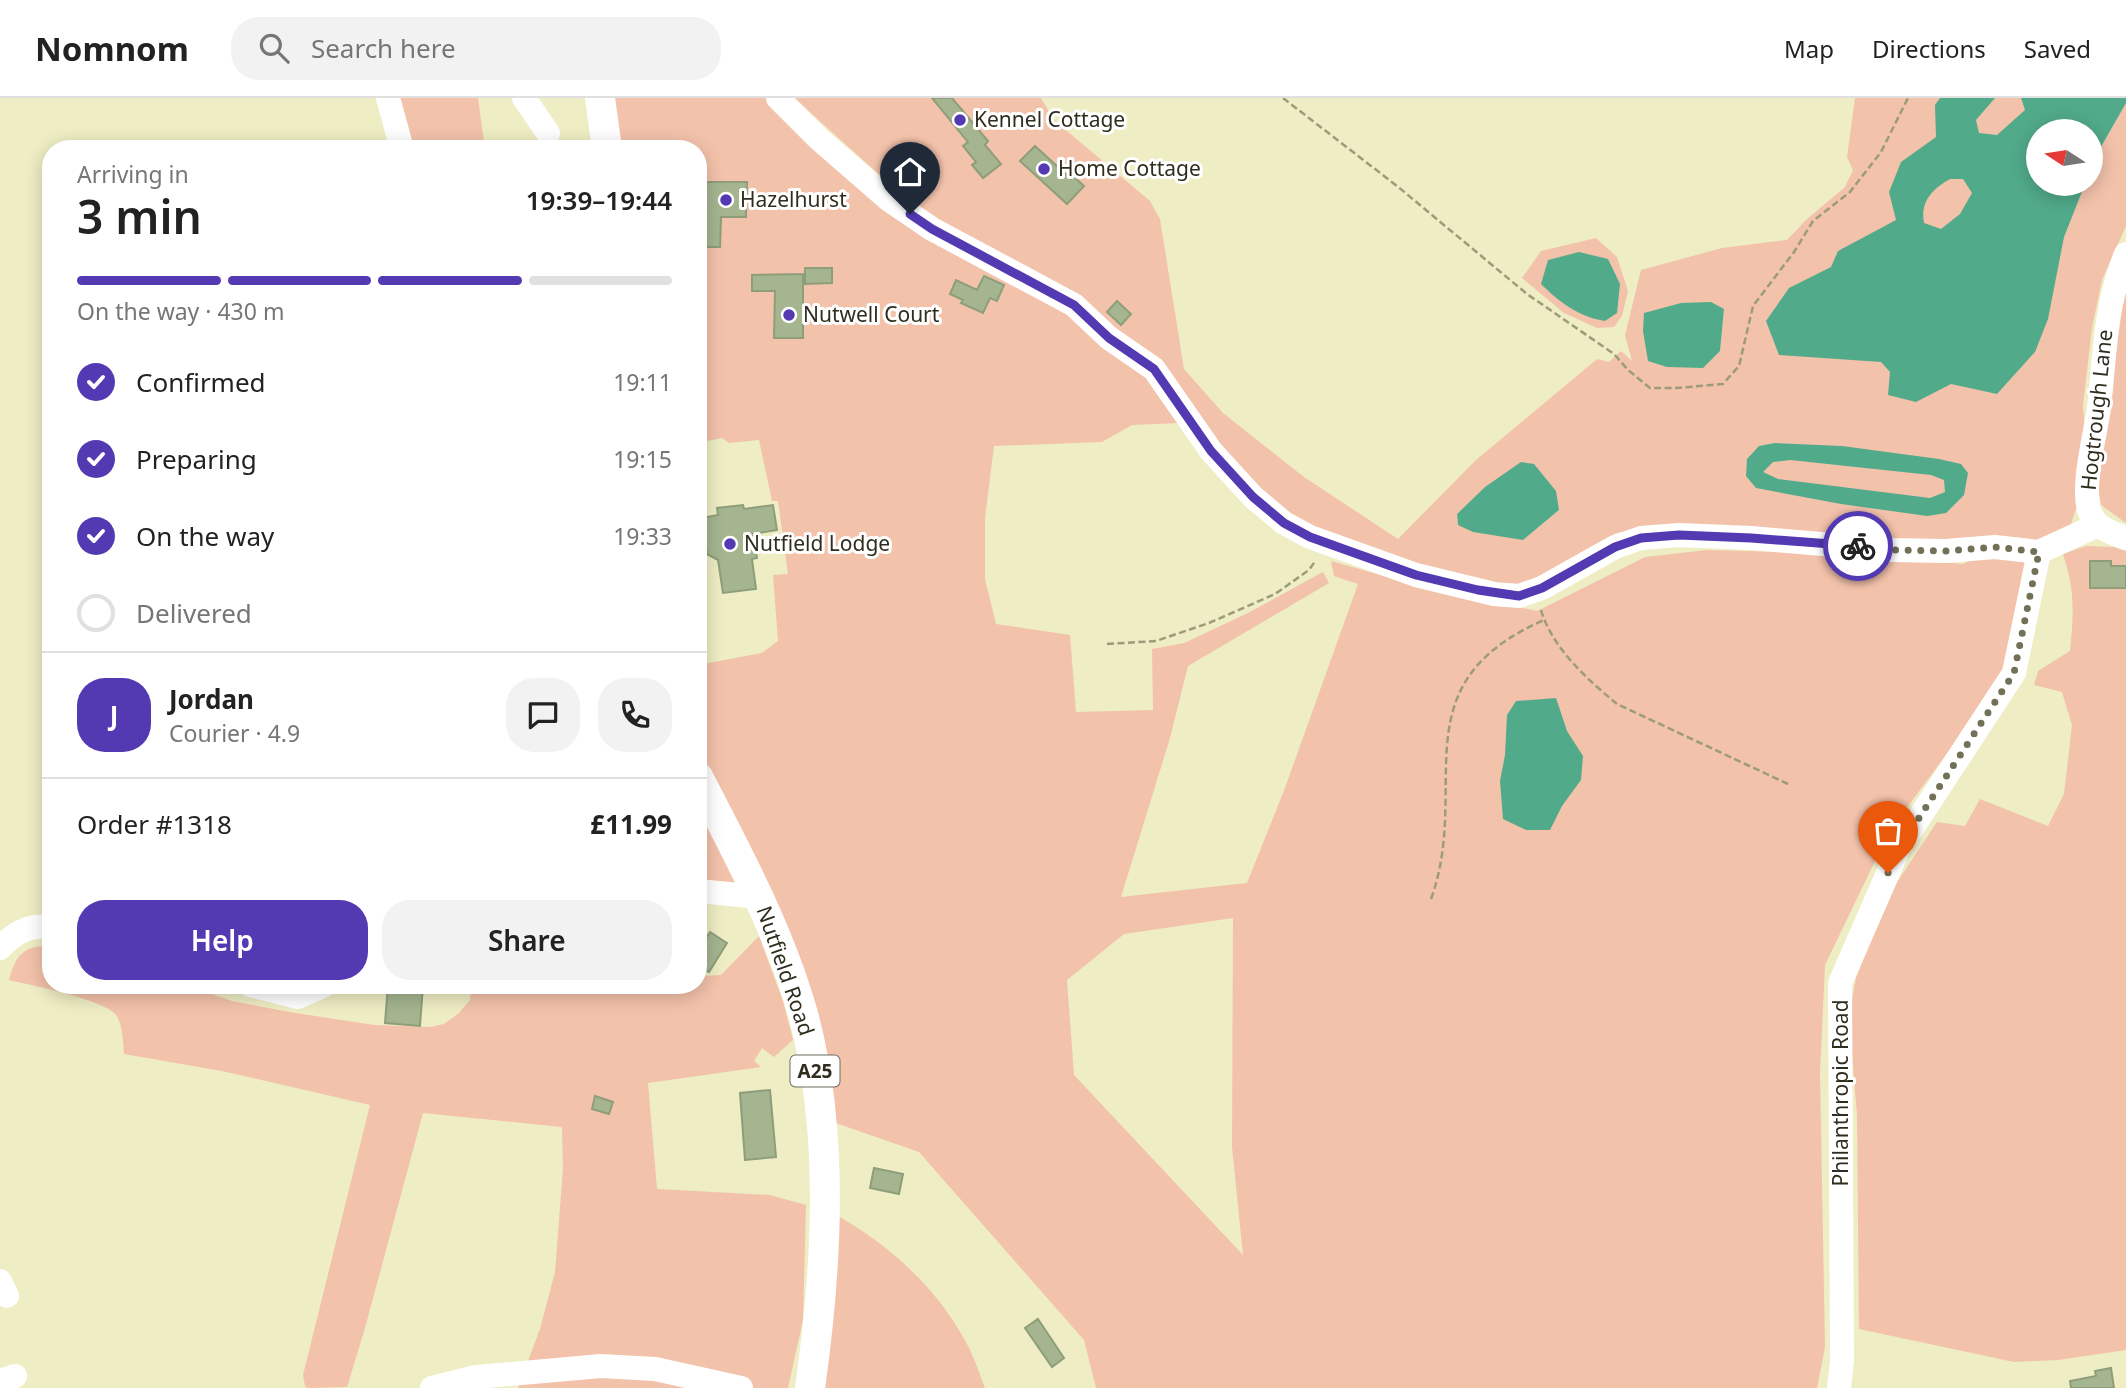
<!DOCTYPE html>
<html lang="en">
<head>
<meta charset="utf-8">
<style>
	:root { --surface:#fff; --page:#f2f2f2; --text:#222; --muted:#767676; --line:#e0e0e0; --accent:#543ab2 }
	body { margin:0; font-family:"Noto Sans",sans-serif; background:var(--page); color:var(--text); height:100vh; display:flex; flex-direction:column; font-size:26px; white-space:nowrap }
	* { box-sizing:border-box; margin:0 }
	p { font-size:23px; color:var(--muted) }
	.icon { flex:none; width:38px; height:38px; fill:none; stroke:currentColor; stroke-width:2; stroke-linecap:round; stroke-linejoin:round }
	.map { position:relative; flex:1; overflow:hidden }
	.sheet { position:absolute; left:42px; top:42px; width:665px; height:854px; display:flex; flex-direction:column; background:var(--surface); border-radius:28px; box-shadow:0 4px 18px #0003 }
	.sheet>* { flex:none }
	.needle { width:46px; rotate:282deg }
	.fabs { position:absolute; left:2026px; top:21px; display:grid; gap:14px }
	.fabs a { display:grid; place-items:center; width:77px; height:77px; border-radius:50%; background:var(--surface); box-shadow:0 4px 18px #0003; font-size:35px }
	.pin { position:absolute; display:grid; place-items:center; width:60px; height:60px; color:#fff; margin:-72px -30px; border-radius:50% 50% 50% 0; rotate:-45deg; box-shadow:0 0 7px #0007 }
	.pin .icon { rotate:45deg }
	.courier { position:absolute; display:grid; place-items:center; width:70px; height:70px; margin:-35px; border:5px solid #543ab2; border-radius:50%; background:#fff; color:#222; box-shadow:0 2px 9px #0007 }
	.overview em { font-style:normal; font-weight:600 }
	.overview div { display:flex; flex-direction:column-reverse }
	.overview { display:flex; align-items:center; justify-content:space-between; height:119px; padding:0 35px }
	h1 { font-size:46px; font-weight:600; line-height:52px }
	.bar { display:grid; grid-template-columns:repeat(4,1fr); gap:10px 7px; align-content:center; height:84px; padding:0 35px }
	.bar i { height:9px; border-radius:5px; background:var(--line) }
	.bar .current { background:var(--accent) }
	.bar p { grid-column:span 4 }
	.line { display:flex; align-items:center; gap:18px; padding:0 35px; border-top:2px solid var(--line) }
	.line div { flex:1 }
	.round { display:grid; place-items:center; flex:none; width:74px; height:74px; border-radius:28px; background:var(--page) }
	ol { padding:0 35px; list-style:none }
	li { display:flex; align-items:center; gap:21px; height:77px }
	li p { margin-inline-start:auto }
	li .icon { padding:7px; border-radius:50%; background:var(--accent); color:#fff; stroke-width:4 }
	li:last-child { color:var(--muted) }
	li i { width:38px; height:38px; border:4px solid var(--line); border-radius:50% }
	.button { display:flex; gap:14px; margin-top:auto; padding:14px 35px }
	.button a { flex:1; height:80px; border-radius:28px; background:var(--accent); color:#fff; font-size:28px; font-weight:600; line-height:80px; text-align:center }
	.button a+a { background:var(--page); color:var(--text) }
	header { display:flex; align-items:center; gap:42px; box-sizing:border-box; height:98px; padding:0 35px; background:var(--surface); border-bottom:2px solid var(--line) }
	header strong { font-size:33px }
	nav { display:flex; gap:38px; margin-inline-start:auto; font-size:24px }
	.search { width:490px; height:63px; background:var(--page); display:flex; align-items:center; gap:18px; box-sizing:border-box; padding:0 24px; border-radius:28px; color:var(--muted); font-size:26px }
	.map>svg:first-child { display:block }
	.green { fill:#f3c2ab; fill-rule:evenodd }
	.water { fill:#51ab8a; fill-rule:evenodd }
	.building { fill:#a5b590; stroke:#8e9e7a; stroke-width:2 }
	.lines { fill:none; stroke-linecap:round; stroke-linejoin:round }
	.path { stroke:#9c9b7c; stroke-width:2.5; stroke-dasharray:7 3.5; stroke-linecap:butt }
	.minor { stroke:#fff; stroke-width:24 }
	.major { stroke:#fff; stroke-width:30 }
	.done { stroke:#727158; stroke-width:7; stroke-dasharray:0 12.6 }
	.route { stroke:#543ab2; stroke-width:9 }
	.poi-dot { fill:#543ab2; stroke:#fff; stroke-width:2.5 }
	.labels { text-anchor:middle; stroke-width:6; stroke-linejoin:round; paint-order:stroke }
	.shield { fill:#fff; stroke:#6d6d62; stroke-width:2 }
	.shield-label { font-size:19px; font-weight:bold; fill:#2f2e1e }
	.poi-label { font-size:21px; fill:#2f2e1e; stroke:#fff; text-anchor:start }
	.street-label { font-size:21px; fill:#2f2e1e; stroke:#fff }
</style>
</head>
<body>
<header>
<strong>Nomnom</strong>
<div class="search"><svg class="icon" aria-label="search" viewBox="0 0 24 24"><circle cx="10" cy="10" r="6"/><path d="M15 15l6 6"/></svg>Search here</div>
<nav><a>Map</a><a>Directions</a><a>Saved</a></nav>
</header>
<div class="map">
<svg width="2126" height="1290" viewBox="0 0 2126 1290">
	<rect width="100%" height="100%" fill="#eeedc3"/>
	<path class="green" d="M399,0h79l7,51h-80z
		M609,0h162l37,37 264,181 73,58 35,49 -48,2 -30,17 -108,4 -9,72v61l11,45 74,11 6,77 77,-2 -1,-61 32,-6 64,-30 75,-41 6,11 -141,83 -18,72 -49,159 126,-14 38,-95 73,-204 -24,-8 -3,-15 92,26 114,24 108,-54 62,-7 148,4 108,10 18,-8 45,6 -24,109 -8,19 -105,142 -64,133 -5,108 5,274 -8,41h-721l-12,-48 -165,-188 -89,-31 -108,-321 -24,-48v-87l64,-12 16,-12 -5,-66 15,-1 -10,-73h-6l-13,-61 -30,3 -7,-5 -24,5v-294h-82zM1233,820l-1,229 11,108 -169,-180 -7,-95 57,-46z
		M794,0h247l13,22 96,81 10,18 24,150 39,44 81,64 94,62 78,-79 121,-101 12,3 12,-11 11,10 -7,-26 16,-65 81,-22 65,-8 19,-20 39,-33 8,-17 -6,-13 8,-59h271v128l-24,54 -10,48 -9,77 2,31 -4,57 -12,37 -18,11 -93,2 -303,-16 -39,6 -44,27 -62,30 -44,-9 -140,-47 -44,-22 -33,-29 -90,-123 -238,-148zM2039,33h52v53h-52zM1724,211l-4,42 -17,16h-36zM1485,389l74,23 -36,30 -65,-15 -1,-11z
		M1596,140l21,19 11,34 -6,25 -8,11 -17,1 -33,-15 -42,-35 19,-27z
		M2126,179v246l-25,-18 -6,-37z
		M2086,448l28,1 12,4v799l-68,10 -44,2 -155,-33 -2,-213 -8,-98 7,-40 33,-84 48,-72 28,4 15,-27 68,27 16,-32 8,-69 -10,-33 -28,-7 4,-14 32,-20c4,-40 5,-59 -7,-97z
		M698,694l41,92 -41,6z
		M759,838l24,65 10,39 -19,17 -12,-9 -8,13 7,6 -113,16 9,106 113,6 36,10 -3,115 -15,68h-270l22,-59 15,-57 8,-103 -1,-42 -139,-14 -58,215 -18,59 -39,1 -3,-2 -2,-11 67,-270 -148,-34 -98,-17c-1,-13 -1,-26 -7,-38 -10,-16 -87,-31 -108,-36 7,-25 14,-35 42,-34v39h134l47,16 57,11 85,13 56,2 14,-3 15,-11 11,-13 2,-15h226v-9l23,-1z
		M833,1115c57,32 106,76 136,135 6,12 11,27 16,40h-163z"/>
	<path class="water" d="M1940,0h55l-19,22 3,13 18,2 28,-25 -4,-12h105v5l-28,49 -7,16v-37h-52v53h46l-21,53 -16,82 -13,33 -38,42 -46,-10 -35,18 -28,-7 2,-23 -9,-10 -102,-7 -13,-34 23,-33 42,-21 7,-16 58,-31 -7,-28 12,-30 35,-25 -1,-32zM1950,81h13l9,14 -12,21 -19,15 -17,-6c-4,-21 8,-34 26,-44z
		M1579,154l29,7 12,25 -3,29 -12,8c-26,-4 -46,-19 -64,-37l7,-24z
		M1711,204l13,7 -4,42 -17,17 -36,-1 -19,-6 -5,-30 1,-18 37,-10z
		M1775,345l67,3 97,13 22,5 7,9 -4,22 -18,18 -19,3 -86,-12 -85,-16 -10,-12 1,-17 12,-13zM1790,362l141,15 13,5 1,12 -15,6 -152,-19 -15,-7 10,-10z
		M1521,364l13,2 22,27 3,19 -36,30 -50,-8 -15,-7 -1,-11 28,-27z
		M1556,600l11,33 16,25 -2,24 -19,26 -12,24h-24l-23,-11 -3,-38 5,-26 2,-40 9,-14z"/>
	<path class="building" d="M932,0h20l36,43 -3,4 16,19 -18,14 -11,-13 4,-3 -13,-16 5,-4z
		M1035,48l36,33 2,-3 11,10 -17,18 -47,-43z
		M706,84h41l-1,35h-25l-1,30h-22v-16h7z
		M805,170h27v15l-27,1z
		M803,176v64h-29l1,-47h-23v-16z
		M984,178l20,9 -7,16 -7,-3 -7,15 -22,-10 2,-3 -13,-6 6,-14 21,10z
		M1117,203l14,13 -10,11 -14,-13z
		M743,407l1,4 29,-4 4,25 -24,4 4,24 -5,1 4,30 -33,4 -5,-33 -11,-6 -5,-36 16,-3 -1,-7z
		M2090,463h21v5h15v22h-36z
		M710,834l17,11 -18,29 -11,-7v-16z
		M388,887h35l-3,41 -35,-3z
		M770,992l6,67 -31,3 -5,-67z
		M595,998l18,6 -4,12 -17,-5z
		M874,1070l29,6 -4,20 -29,-6z
		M1038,1221l26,39 -12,9 -27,-39z
		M2111,1270l3,20h-43l-1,-7 26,-5 -1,-5z"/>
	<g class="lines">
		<path class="path" d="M1283,0l114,88 130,108 87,60 14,16 22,18h27l46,-4 16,-18 14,-60 41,-54 19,-31 37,-29 31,-40 27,-54
			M1541,512c11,38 47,70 76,94l171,80
			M1107,546l49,-3 53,-18 66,-29 34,-24 7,-10
			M1431,801c41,-113 -35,-214 113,-279"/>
		<path class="minor" d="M388,0l14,51
			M524,0l24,35
			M778,0l41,41 69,60 44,30 142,76 35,33 45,31 57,82 42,46 31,26 26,14 106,38 78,19 25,2 23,-8 73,-41 26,-9 38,-3 72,3 141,12 54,1 49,-4 44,5 59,-27
			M2126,156c-21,50 -21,100 -27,154 -4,28 -17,75 -10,102 5,17 22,23 37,28
			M698,793l61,6
			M0,850c14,-15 31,-25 51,-20
			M250,887l48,12 27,-12
			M0,1183l7,15
			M0,1283l15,-5
			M432,1290l44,-11 125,-11 54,3 86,19
			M1839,1290l3,-27 -2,-378 58,-133 116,-177 25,-121"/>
		<path class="major" d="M600,0l7,51
			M698,679c40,77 81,153 105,237 32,118 24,254 7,374"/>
	</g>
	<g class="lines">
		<path class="done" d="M1858,448l34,4 54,1 49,-4 44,5 -25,121 -116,177 -10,23"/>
		<path class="route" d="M910,116l22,15 142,76 35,33 45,31 57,82 42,46 31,26 26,14 106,38 62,15 41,6 23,-8 73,-41 26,-9 38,-3 72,3 107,8"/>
	</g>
	<g class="poi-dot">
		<circle cx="960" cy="22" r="7"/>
		<circle cx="1044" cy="71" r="7"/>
		<circle cx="726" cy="102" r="7"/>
		<circle cx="789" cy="217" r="7"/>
		<circle cx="730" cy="446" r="7"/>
	</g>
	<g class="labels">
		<rect class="shield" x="790.5" y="957.5" width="49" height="31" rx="5"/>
		<g class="shield-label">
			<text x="815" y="980">A25</text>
		</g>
		<g class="poi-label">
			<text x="974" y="29">Kennel Cottage</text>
			<text x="1058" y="78">Home Cottage</text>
			<text x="740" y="109">Hazelhurst</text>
			<text x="803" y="224">Nutwell Court</text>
			<text x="744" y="453">Nutfield Lodge</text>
		</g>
		<g class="street-label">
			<text transform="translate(2097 312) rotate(-84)" y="7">Hogtrough Lane</text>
			<text transform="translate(785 873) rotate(71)" y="7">Nutfield Road</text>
			<text transform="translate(1841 995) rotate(-90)" y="7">Philanthropic Road</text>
		</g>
	</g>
</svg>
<div class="fabs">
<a><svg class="needle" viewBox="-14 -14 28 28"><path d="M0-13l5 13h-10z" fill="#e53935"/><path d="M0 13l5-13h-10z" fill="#767676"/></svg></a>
</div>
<div class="pin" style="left:1888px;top:775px;background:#ea580c"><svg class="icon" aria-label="bag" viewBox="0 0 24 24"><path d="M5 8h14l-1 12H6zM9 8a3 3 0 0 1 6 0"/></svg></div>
<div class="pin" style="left:910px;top:116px;background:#1f2937"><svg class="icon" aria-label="home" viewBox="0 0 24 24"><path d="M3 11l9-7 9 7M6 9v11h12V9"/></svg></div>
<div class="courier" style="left:1858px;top:448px"><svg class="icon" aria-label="bike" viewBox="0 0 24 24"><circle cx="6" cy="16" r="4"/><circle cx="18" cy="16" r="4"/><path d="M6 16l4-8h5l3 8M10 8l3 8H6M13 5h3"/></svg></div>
<section class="sheet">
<div class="overview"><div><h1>3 min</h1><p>Arriving in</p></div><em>19:39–19:44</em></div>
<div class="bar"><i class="current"></i><i class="current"></i><i class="current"></i><i></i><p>On the way · 430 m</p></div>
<ol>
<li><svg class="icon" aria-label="check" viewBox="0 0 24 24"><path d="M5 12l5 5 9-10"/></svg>Confirmed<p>19:11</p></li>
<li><svg class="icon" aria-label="check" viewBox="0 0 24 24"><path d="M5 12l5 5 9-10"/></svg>Preparing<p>19:15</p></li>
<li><svg class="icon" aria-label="check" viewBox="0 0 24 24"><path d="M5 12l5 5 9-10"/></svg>On the way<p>19:33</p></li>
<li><i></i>Delivered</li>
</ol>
<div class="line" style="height:126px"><b class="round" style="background:var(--accent);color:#fff">J</b><div><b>Jordan</b><p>Courier · 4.9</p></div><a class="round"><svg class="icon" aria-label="chat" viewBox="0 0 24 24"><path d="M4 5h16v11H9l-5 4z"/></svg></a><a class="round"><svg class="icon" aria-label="phone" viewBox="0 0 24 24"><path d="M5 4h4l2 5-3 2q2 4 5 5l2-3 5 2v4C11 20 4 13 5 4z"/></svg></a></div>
<div class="line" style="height:91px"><div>Order #1318</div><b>£11.99</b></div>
<div class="button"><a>Help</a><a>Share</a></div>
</section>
</div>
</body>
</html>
